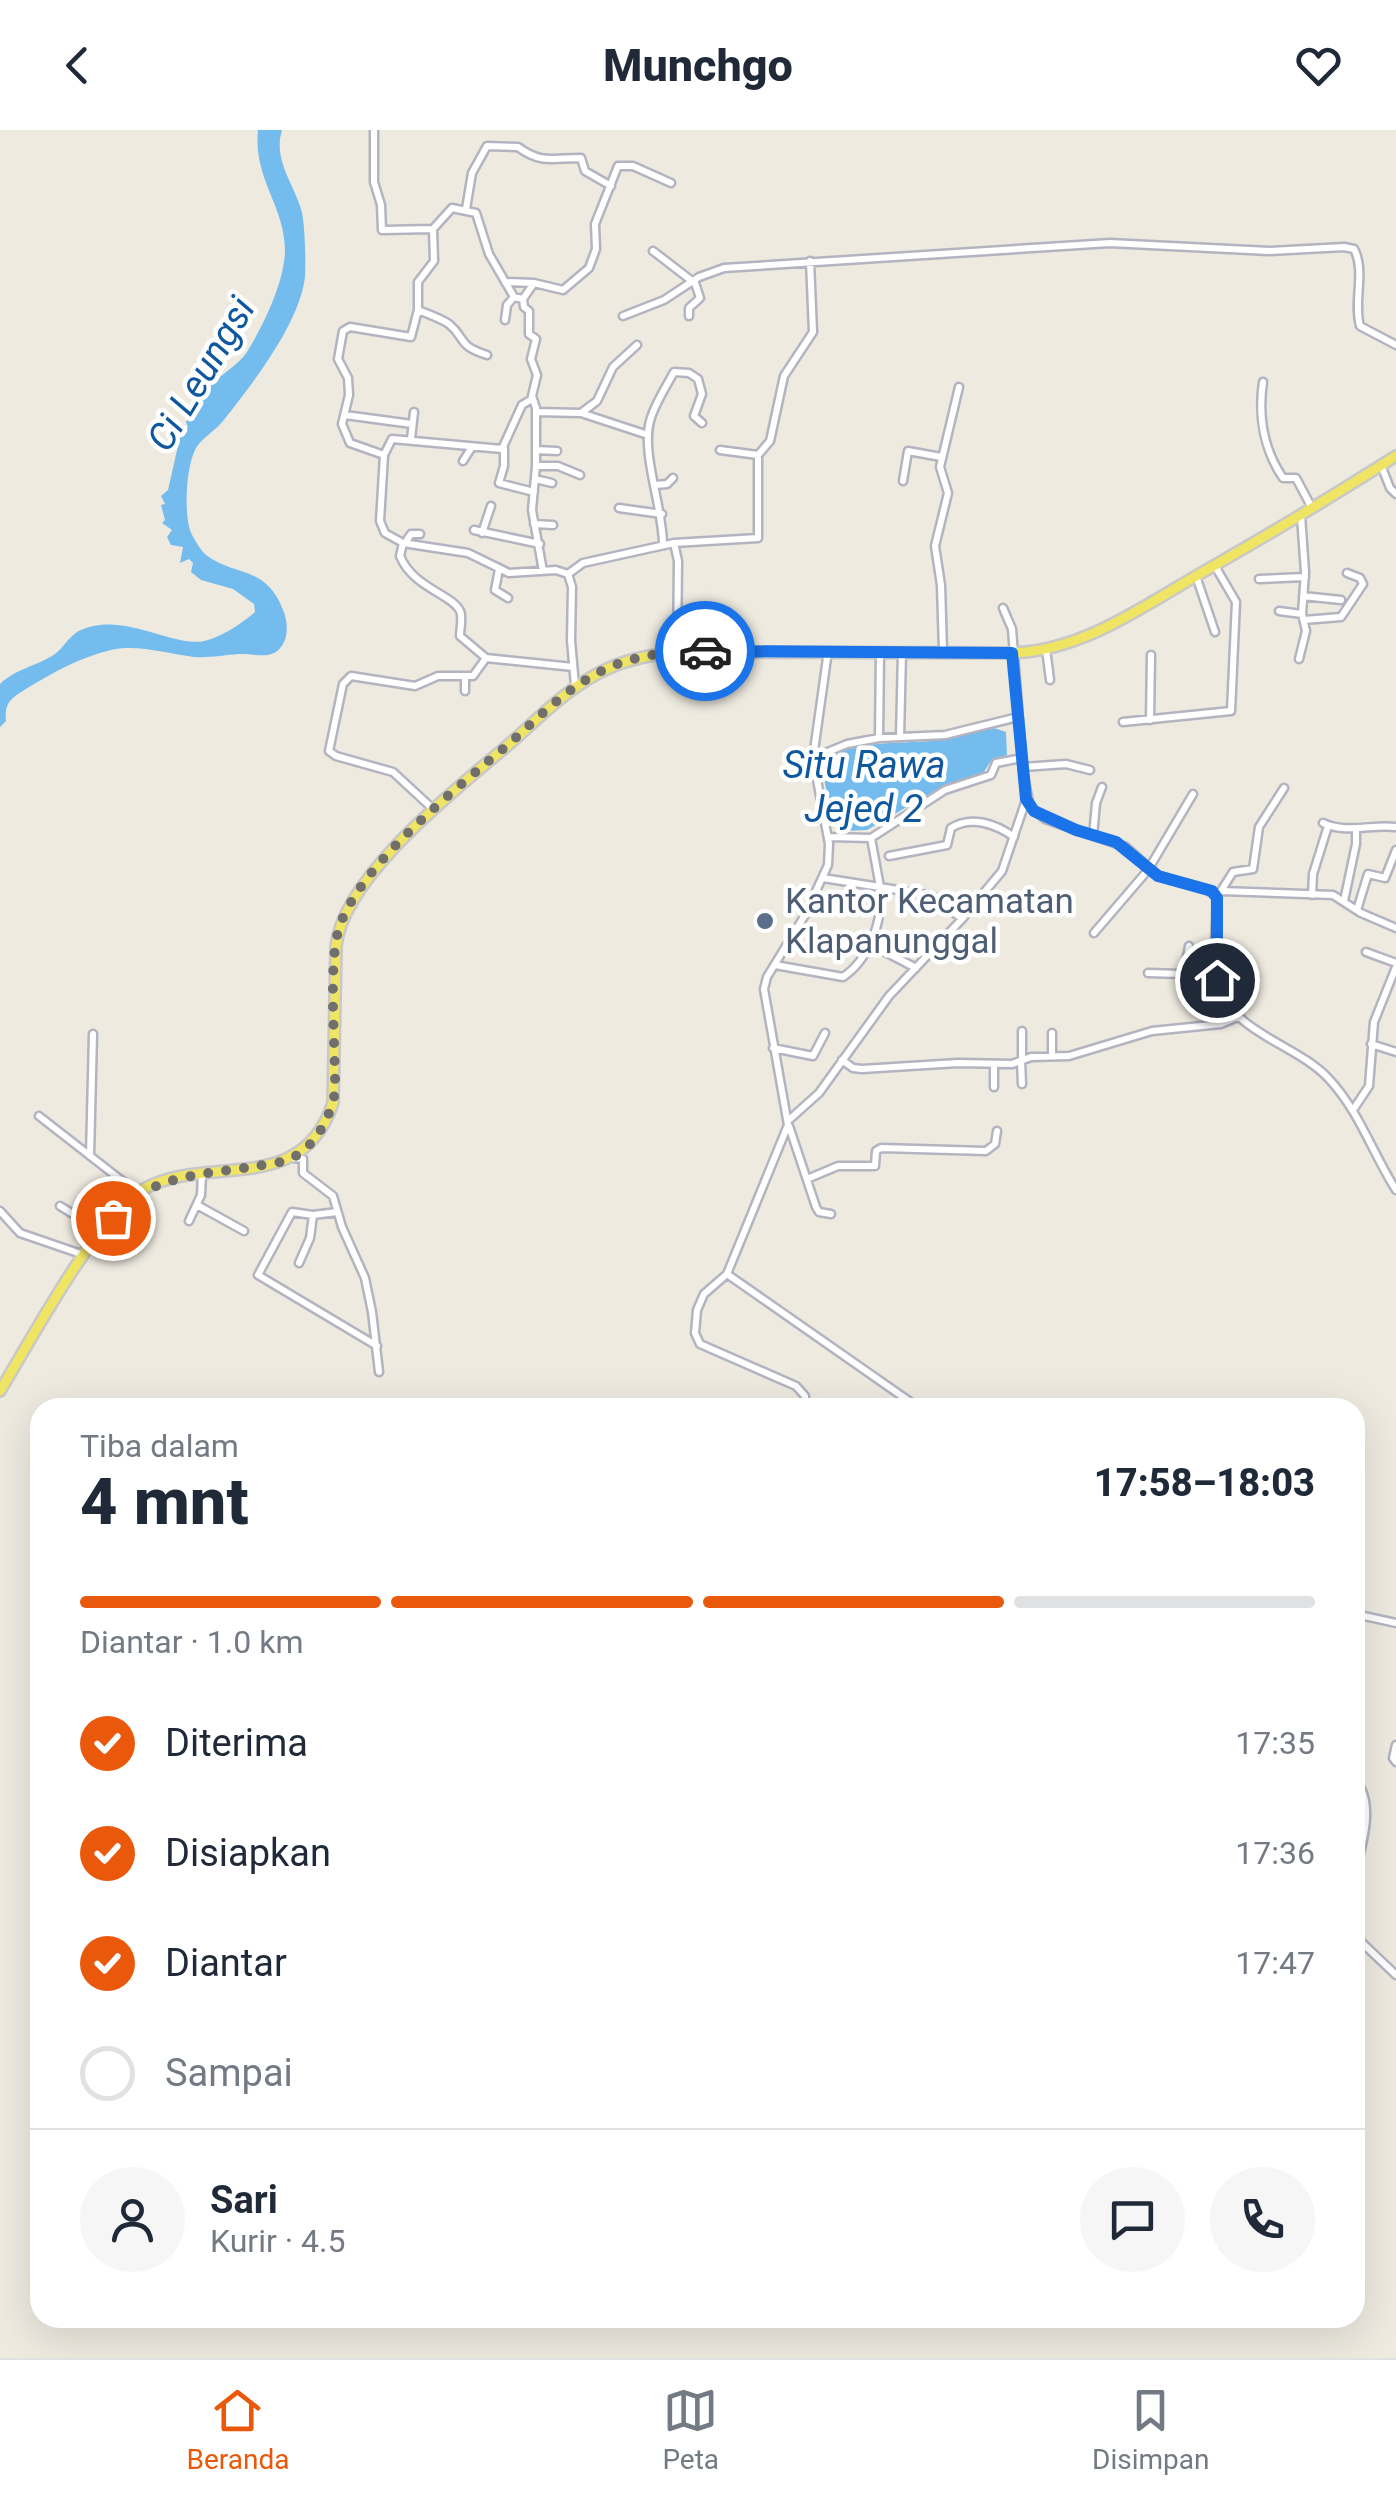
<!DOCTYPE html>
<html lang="id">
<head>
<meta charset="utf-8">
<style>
	:root { --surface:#fff; --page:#f6f6f7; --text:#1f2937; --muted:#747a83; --line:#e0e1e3; --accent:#ea580c }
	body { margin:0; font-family:Roboto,sans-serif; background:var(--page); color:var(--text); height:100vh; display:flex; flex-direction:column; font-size:38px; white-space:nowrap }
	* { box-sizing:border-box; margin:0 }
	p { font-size:32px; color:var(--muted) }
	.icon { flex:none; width:55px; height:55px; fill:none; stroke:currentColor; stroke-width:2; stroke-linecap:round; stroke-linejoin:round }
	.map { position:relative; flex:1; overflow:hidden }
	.side { position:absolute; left:30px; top:1268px; width:1335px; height:930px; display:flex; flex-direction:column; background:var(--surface); border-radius:30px; box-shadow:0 10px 40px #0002 }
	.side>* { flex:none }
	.pin { position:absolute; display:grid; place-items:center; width:85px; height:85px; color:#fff; margin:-42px; border:5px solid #fff; border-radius:50%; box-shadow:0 2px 10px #0007 }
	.courier { position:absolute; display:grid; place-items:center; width:100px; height:100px; margin:-50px; border:8px solid #1a73e8; border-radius:50%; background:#fff; color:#222; box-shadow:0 2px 12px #0007 }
	.overview em { font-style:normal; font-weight:800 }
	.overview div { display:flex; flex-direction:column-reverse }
	.overview { display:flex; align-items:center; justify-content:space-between; height:170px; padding:0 50px }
	h1 { font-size:65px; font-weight:800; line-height:75px }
	.bar { display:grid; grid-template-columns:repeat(4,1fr); gap:15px 10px; align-content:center; height:120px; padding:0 50px }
	.bar i { height:12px; border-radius:8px; background:var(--line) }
	.bar .on { background:var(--accent) }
	.bar p { grid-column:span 4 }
	.line { display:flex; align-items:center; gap:25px; padding:0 50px; border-top:2px solid var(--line) }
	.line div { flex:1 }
	.round { display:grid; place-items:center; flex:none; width:105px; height:105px; border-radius:52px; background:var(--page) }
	ol { padding:0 50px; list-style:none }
	li { display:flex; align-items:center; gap:30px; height:110px }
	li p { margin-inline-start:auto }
	li .icon { padding:10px; border-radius:50%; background:var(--accent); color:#fff; stroke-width:4 }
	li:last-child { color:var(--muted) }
	li i { width:55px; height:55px; border:5px solid var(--line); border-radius:50% }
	header { display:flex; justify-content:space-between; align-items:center; height:130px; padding:0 50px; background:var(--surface); font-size:45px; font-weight:800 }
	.dock { display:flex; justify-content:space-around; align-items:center; height:140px; border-top:2px solid var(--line); background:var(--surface); font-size:28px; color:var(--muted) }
	.dock a { display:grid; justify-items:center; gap:5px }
	.dock .on { color:var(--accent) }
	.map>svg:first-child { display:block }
	.water { fill:#75bcee }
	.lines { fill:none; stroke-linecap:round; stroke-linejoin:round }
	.minor-casing { stroke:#b3b4c0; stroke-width:11 }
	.major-casing { stroke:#c8c8c8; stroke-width:14 }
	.minor { stroke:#fff; stroke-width:6 }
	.major { stroke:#f0e463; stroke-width:9 }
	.done { stroke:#716f6c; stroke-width:10; stroke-dasharray:0 18 }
	.route { stroke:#1a73e8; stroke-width:12 }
	.service-dot { fill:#5c6f8a; stroke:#fff; stroke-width:4 }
	.labels { text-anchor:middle; stroke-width:9; stroke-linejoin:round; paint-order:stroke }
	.service-label { font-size:35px; fill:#4e5e75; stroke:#fff; text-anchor:start }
	.water-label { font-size:38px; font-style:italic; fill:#0f589f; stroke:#fff }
</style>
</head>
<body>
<header><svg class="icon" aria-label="back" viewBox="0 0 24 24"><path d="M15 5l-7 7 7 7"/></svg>Munchgo<svg class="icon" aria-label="heart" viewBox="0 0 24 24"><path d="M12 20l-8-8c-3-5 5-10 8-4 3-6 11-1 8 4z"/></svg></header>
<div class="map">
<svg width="1396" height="2228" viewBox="0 0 1396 2228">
	<rect width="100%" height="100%" fill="#eeeae0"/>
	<path class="water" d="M258,0h24c-9,30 11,52 19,79 4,12 5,54 4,68 -6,48 -53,107 -82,144 -8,10 -20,16 -27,27 -10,18 -12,63 -6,82 2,6 11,21 16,25 29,22 60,10 77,55 4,9 5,21 2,30 -10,23 -28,13 -46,14 -16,1 -29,4 -45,3 -27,-3 -56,-13 -83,-7 -30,7 -57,22 -82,37 -16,10 -25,14 -23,34l-6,6v-43c15,-15 37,-18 55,-30 8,-6 13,-16 22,-22 45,-24 98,19 131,8 17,-5 34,-17 47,-28l-1,-8 -21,-15 -32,-9 -10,-8 2,-9 -4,-4 -9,4 3,-16 -12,-2 -4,-8 5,-7 -10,-7 3,-3 -4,-15 4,-1 -4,-8 7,-6 12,-53 8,-10 -2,-5c8,-14 14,-27 26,-38 11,-11 26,-19 35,-32 17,-28 37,-69 38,-101 0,-45 -32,-72 -27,-121z
		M994,598l12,4 1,23 -16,6 -10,15 -43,13 -71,41 -23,1 -11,-6 -11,-57c13,-31 88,-23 118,-28 18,-2 36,-9 54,-12z"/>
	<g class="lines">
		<g class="minor-casing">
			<path id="minor" d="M374,0v52l7,23 1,25 51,-1 1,32 -16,21v28l-7,27 -61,-10 -7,4 -5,28 10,19 1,17 -7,29 8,19 34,12 -4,66 5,12 18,10 65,10 41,20 47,-3 12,4 4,13 -1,53 4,46
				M466,79l6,-36 15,-27 31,1c23,17 34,11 63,11l4,13 26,15
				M433,99l19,-21 24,5 13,41 25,43 9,2 11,-16 29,7 26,-22 7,-19 -1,-25 23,-58h15l38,17
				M653,121l39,30
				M505,152l29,1
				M523,169l1,8 5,4v23l7,5 -5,20 6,16 -5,21 4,12v58l-4,44 11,61
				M418,180c10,4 22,8 31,14 18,15 7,21 38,31
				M623,186l41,-16 35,-23 25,-9 386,-25 159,8 75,-4 10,2c12,22 -1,53 6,77l36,19
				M689,186v-8l11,-10 -6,-18
				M505,190l2,-15 7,-8
				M1263,252c-5,34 1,68 20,96h13l16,30
				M536,282l45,1 16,-12 16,-34 24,-22
				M581,283l67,22
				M345,285l67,9
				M411,309l3,-27
				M504,318v18l-5,17 35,9
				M536,320l21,1
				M720,320l38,5
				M384,325l8,-16 110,10 20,-44 10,-6
				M463,331l9,-14
				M1381,335l9,23 6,6
				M536,336h22l22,9
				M535,349l17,4
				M903,351l5,-30 33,6
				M655,355l12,-1 6,-6
				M619,378l43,6
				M534,394l19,1
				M474,400l66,14
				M482,403l9,-27
				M403,413l-3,13c13,32 52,38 60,55 3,6 0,18 0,25l26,22 87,9
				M405,413l6,-9h9
				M674,413l4,18 -1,91
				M663,415c0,-38 -22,-91 -13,-124 4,-16 16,-34 24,-49l15,1 9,6 4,15 -8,22 8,7
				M499,439l-4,21 13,8
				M568,444l15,-11 91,-20 84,-5v-83l12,-14 14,-65 29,-44 -3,-71
				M1196,446l19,56
				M1259,449l46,-2
				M1303,466l38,4
				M1003,478l9,21 11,142 7,36 15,12 81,28 32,29 48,13 10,7c2,27 -5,58 1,84 12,53 79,63 112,99 30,32 44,75 67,111
				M1279,481l23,3
				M1304,490l37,-3 22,-33 -3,-6 -13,-5
				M1046,519l4,31
				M943,521l-2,-66 -6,-39 13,-53 -8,-26 19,-80
				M1299,529l7,-28 -4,-17 3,-42 -4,-56
				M465,547v14
				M1150,590l1,-65
				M1123,592l108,-11 5,-109 -21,-36
				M900,607l2,-85
				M879,608l1,-86
				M813,628l34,-14 32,-6 66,-3 73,-18
				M1023,637l43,-3 24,6
				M433,679l-40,-37 -57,-16 -7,-5 14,-67 8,-8 64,10 23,-10h35l13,-18
				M1323,693c23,11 49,1 73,4
				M1093,706l3,-33 6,-16
				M828,707l43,1 74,-48 46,-15 5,-12 26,-5
				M871,708l9,49 53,9 29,23
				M889,726l58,-11 4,-17c20,-13 45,-4 63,9
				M1221,761l12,-19 20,-3 6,-42 25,-39
				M1312,765l1,-21 15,-48
				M1216,766l5,-5 112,4 28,18 35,15
				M1344,771l12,-57v-15
				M1357,780l11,-36 17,4 11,-28
				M1094,803l54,-63 45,-76
				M870,814l46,24
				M1366,822l30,11
				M775,835l68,12c27,-18 41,-59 37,-90l-57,-9
				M1148,843l68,2
				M1184,844l5,-28
				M1371,914l25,8
				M773,918l40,8 12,-23
				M1052,926v-23
				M842,930l11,8 9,1 96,-6 54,1 19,-7 38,-1 83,-25 69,-7 17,-7
				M1022,930v-29
				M1021,931l1,23
				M994,934v23
				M1353,980l16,-24 5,-64 22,-55
				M39,986l91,71v4l-13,14 -3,10
				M790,989l29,-26 70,-97 73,-77 40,-48 24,-71
				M789,996l27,81 3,5 12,2
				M90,1026l3,-122
				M294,1028l9,1v14l30,23 9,31 23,51 7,34 7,60
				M807,1049l31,-13h37l1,-15 5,-3 105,3 9,-7 2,-13
				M197,1075l47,26
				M60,1076l42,26
				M0,1081l20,22 64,22
				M337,1082l-24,3 -21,-3 -34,63 119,71
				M189,1091l12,-26 1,-20
				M299,1133l11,-25 3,-23
				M727,1144l192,134
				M805,1278v-12l-9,-10 -96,-42 -5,-11 2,-23 7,-16 23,-20 61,-149 -24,-136 3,-12 38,-62 23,-50 1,-21 -16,-86 15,-107
				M1355,1484l41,9
				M1396,1615l-3,13 3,4
				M1355,1650c21,22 7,66 0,92
				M1355,1806l41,39"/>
		</g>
		<g class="major-casing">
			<path id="major" d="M0,1261c30,-49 96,-174 142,-201 66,-38 159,9 191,-87l3,-156c6,-69 120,-158 171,-201 29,-25 56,-54 90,-72 25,-14 52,-19 80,-22l335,1c71,-2 131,-47 191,-81 65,-37 130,-76 193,-116"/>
		</g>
		<use href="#minor" class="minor"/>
		<use href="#major" class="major"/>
	</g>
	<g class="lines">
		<path class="done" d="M113,1088c35,-44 92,-43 143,-52 12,-2 28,-3 38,-9 22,-12 37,-41 41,-65 1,-42 -8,-131 5,-167 24,-65 119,-138 171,-183 30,-27 59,-57 97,-74 31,-14 63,-16 97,-17"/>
		<path class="route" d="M705,521l307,2 14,146 8,12 42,19 40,12 42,34 54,15 5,7v82"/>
	</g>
	<circle class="service-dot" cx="765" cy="791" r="10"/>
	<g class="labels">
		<g class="service-label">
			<text x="785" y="783">Kantor Kecamatan<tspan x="785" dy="40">Klapanunggal</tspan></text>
		</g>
		<g class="water-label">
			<text transform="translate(201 244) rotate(-59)" y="13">Ci Leungsi</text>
			<text x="864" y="648">Situ Rawa<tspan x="864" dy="44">Jejed 2</tspan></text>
		</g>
	</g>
</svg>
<div class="pin" style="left:113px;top:1088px;background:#ea580c"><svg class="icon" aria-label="bag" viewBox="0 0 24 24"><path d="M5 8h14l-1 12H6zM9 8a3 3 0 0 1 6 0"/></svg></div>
<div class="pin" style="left:1217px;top:850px;background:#1f2937"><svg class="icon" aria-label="home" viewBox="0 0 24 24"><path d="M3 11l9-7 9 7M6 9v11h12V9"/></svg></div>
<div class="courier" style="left:705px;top:521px"><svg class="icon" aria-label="car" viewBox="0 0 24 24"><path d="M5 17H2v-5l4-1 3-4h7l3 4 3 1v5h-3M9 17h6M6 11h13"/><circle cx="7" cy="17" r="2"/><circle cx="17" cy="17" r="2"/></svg></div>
<section class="side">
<div class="overview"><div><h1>4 mnt</h1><p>Tiba dalam</p></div><em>17:58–18:03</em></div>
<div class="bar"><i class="on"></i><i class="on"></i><i class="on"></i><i></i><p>Diantar · 1.0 km</p></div>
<ol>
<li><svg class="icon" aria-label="check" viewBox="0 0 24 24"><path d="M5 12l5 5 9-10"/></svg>Diterima<p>17:35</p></li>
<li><svg class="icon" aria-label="check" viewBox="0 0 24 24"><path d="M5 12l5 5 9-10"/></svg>Disiapkan<p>17:36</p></li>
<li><svg class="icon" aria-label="check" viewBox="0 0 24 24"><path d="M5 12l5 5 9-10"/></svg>Diantar<p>17:47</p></li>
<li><i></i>Sampai</li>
</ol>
<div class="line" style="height:180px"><a class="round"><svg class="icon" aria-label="person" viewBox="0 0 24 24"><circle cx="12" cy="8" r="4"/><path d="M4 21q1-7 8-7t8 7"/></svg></a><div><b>Sari</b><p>Kurir · 4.5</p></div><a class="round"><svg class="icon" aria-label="chat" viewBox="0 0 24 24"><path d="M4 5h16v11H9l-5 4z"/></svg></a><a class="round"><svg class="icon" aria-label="phone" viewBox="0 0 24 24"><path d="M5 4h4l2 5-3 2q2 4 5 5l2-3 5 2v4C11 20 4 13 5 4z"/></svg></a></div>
</section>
</div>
<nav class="dock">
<a class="on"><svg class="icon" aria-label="home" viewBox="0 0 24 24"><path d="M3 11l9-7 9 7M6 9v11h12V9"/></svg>Beranda</a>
<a><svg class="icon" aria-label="map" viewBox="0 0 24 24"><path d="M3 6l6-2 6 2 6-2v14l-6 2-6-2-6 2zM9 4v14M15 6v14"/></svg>Peta</a>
<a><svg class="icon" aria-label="saved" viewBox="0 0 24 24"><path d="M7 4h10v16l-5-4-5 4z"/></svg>Disimpan</a>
</nav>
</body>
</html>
